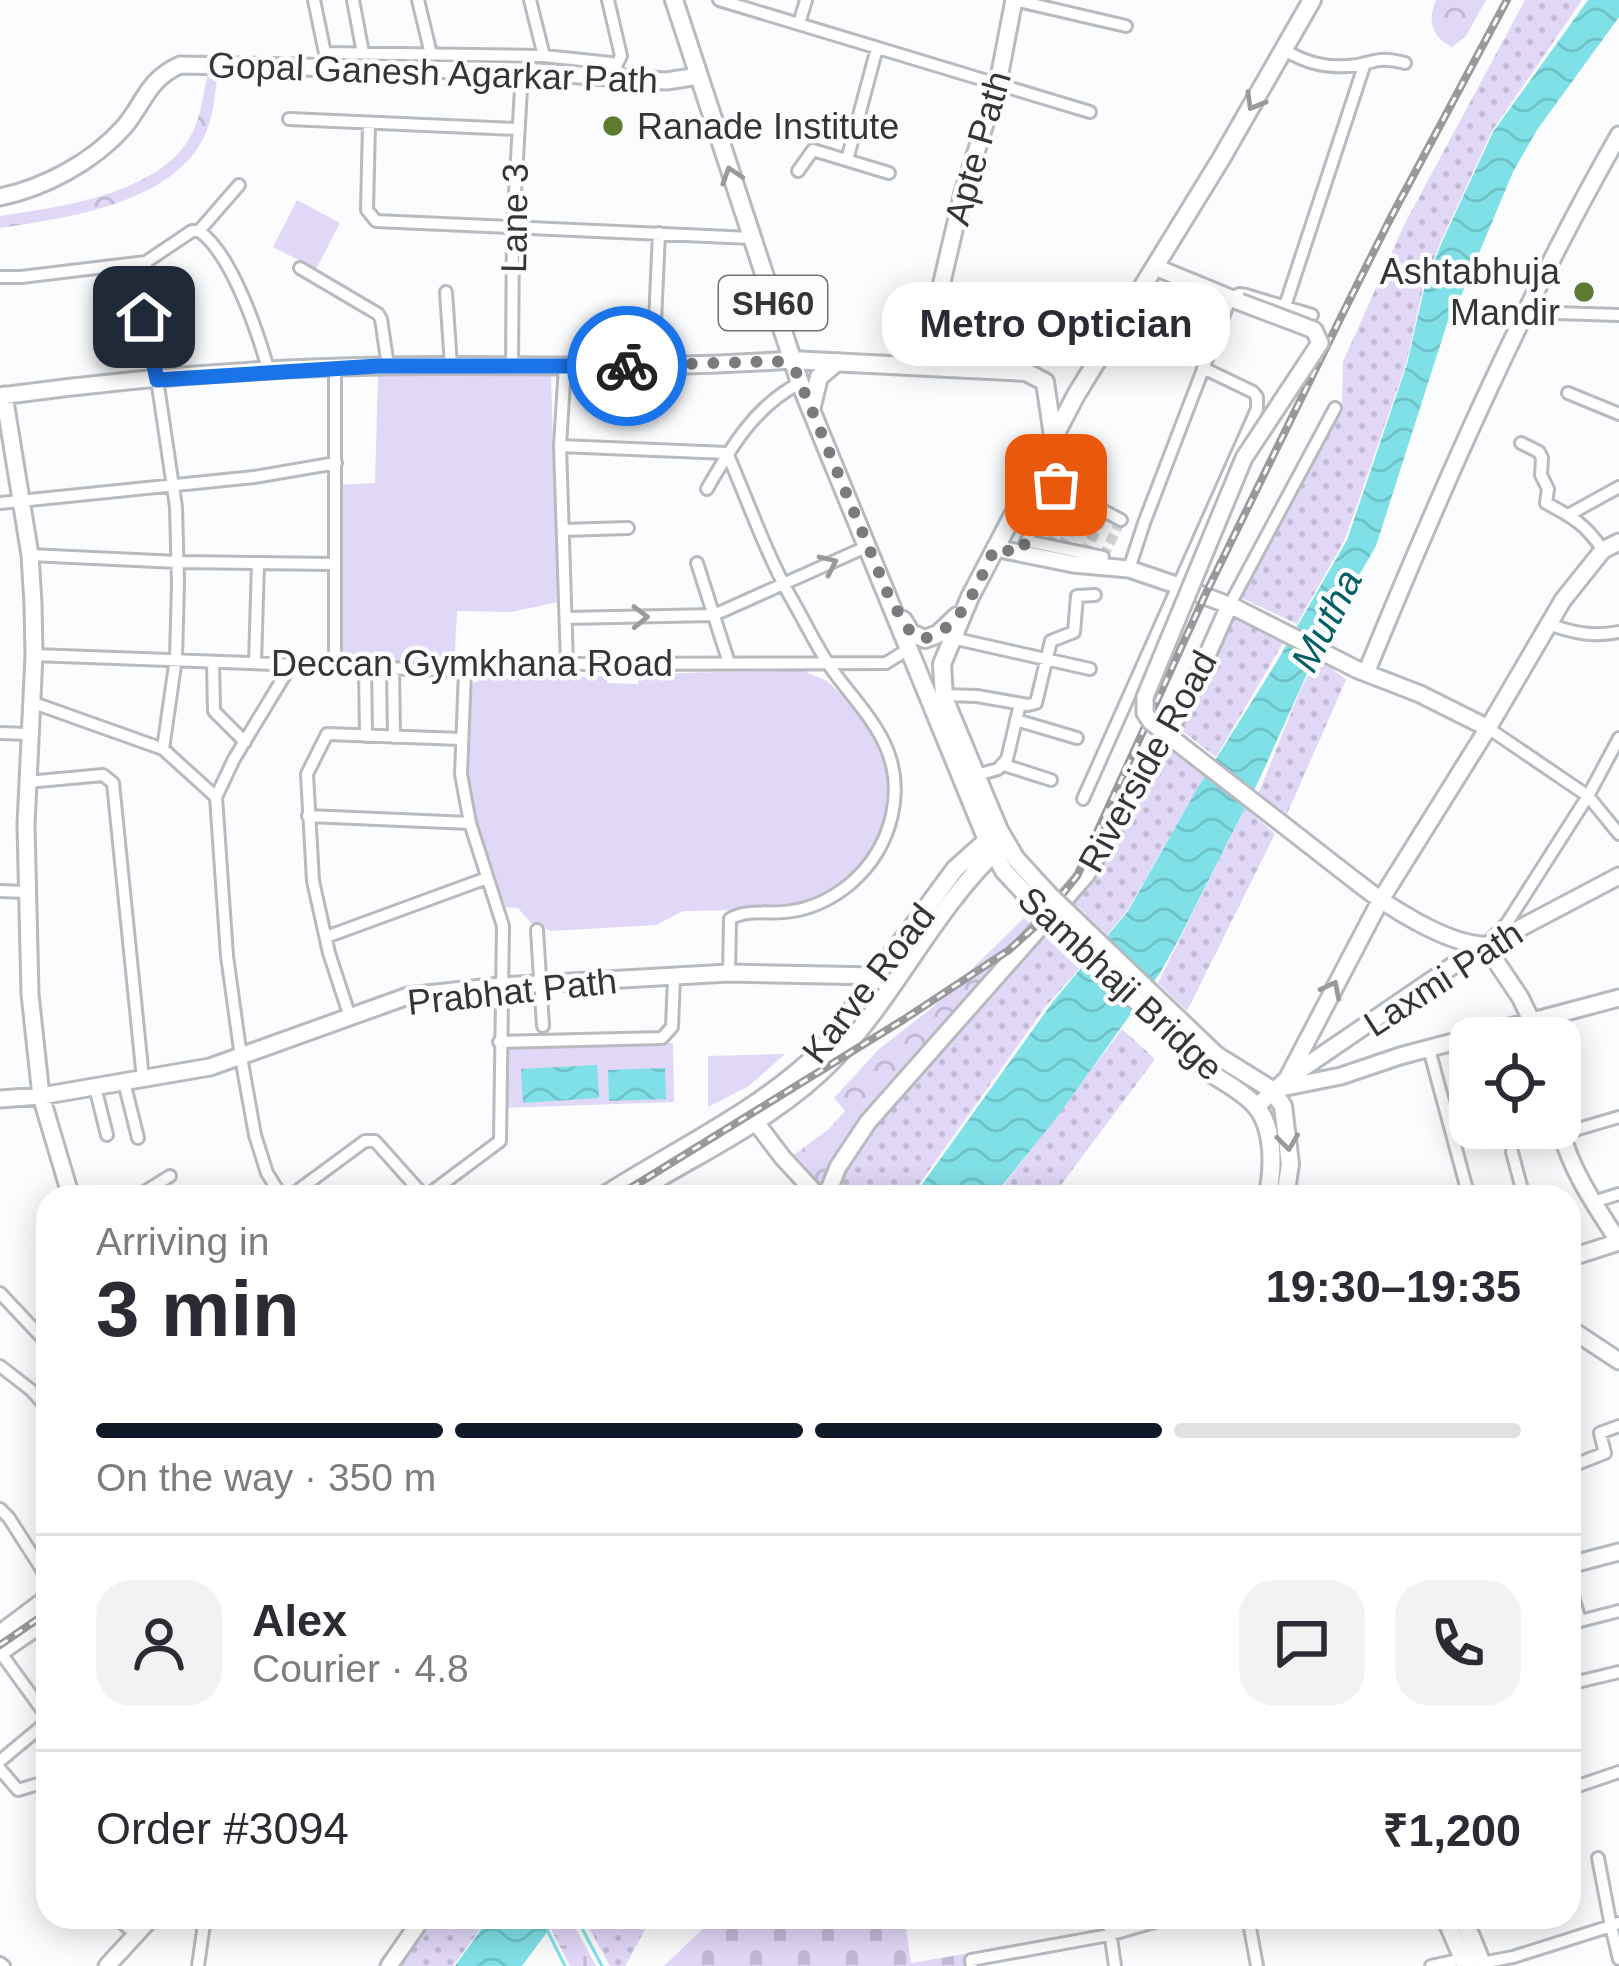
<!DOCTYPE html>
<html lang="en">
<head>
<meta charset="utf-8">
<style>
	:root { --surface:#fff; --page:#f2f2f3; --text:#2b2b33; --muted:#7c7c81; --line:#e1e1e2; --accent:#111827 }
	body { margin:0; font-family:Helvetica,sans-serif; background:var(--page); color:var(--text); height:100vh; display:flex; flex-direction:column; font-size:45px; white-space:nowrap }
	* { box-sizing:border-box; margin:0 }
	p { font-size:39px; color:var(--muted) }
	.icon { flex:none; width:66px; height:66px; fill:none; stroke:currentColor; stroke-width:2; stroke-linecap:round; stroke-linejoin:round }
	.map { position:relative; flex:1; overflow:hidden }
	.sheet { position:absolute; left:36px; top:1185px; width:1545px; height:744px; display:flex; flex-direction:column; background:var(--surface); border-radius:36px; box-shadow:0 6px 30px #0003 }
	.sheet>* { flex:none }
	.fabs { position:absolute; left:1449px; top:1017px; display:grid; gap:24px }
	.fabs a { display:grid; place-items:center; width:132px; height:132px; border-radius:24px; background:var(--surface); box-shadow:0 6px 30px #0003; font-size:60px }
	.pin { position:absolute; display:grid; place-items:center; width:102px; height:102px; color:#fff; margin:-51px; border-radius:24px; box-shadow:0 6px 18px #0006 }
	.courier { position:absolute; display:grid; place-items:center; width:120px; height:120px; margin:-60px; border:9px solid #1a73e8; border-radius:50%; background:#fff; color:#222; box-shadow:0 3px 15px #0007 }
	.bubble { position:absolute; height:84px; border-radius:36px; background:var(--surface); box-shadow:0 6px 30px #0003; font-size:39px; font-weight:700; line-height:84px; text-align:center }
	.overview em { font-style:normal; font-weight:700 }
	.overview div { display:flex; flex-direction:column-reverse }
	.overview { display:flex; align-items:center; justify-content:space-between; height:204px; padding:0 60px }
	h1 { font-size:78px; font-weight:700; line-height:90px }
	.bar { display:grid; grid-template-columns:repeat(4,1fr); gap:18px 12px; align-content:center; height:144px; padding:0 60px }
	.bar i { height:15px; border-radius:9px; background:var(--line) }
	.bar .on { background:var(--accent) }
	.bar p { grid-column:span 4 }
	.line { display:flex; align-items:center; gap:30px; padding:0 60px; border-top:3px solid var(--line) }
	.line div { flex:1 }
	.round { display:grid; place-items:center; flex:none; width:126px; height:126px; border-radius:36px; background:var(--page) }
	.map>svg:first-child { display:block }
	.grass { fill:url(#grass-dots) }
	.forest { fill:url(#forest-crowns) }
	.wetland { fill:url(#wetland-marsh) }
	.cemetery { fill:url(#cemetery-stones) }
	.pitch { fill:#e1d7f7 }
	.water { fill:url(#water-waves) }
	.lines { fill:none; stroke-linecap:round; stroke-linejoin:round }
	.stream { stroke:#7fe1e7; stroke-width:3 }
	.street-tunnel { stroke:#d2d4d6; stroke-width:10; stroke-dasharray:10 5; stroke-linecap:butt }
	.street-casing { stroke:#b7bbbf; stroke-width:16 }
	.secondary-casing { stroke:#b7bbbf; stroke-width:21 }
	.primary-casing { stroke:#b7bbbf; stroke-width:22 }
	.street { stroke:#fff; stroke-width:10 }
	.secondary { stroke:#fff; stroke-width:15 }
	.primary { stroke:#fff; stroke-width:16 }
	.rail-casing { stroke:#98999b; stroke-width:8 }
	.rail { stroke:#fafcfe; stroke-width:3; stroke-dasharray:9; stroke-linecap:butt }
	.secondary-bridge-casing { stroke:#b7bbbf; stroke-width:21; stroke-linecap:butt }
	.primary-bridge-casing { stroke:#b7bbbf; stroke-width:22; stroke-linecap:butt }
	.secondary-bridge { stroke:#fff; stroke-width:15 }
	.primary-bridge { stroke:#fff; stroke-width:16 }
	.oneway { stroke:#9a9a9b }
	.done { stroke:#797b7d; stroke-width:12; stroke-dasharray:0 21.6 }
	.route { stroke:#1a73e8; stroke-width:15 }
	.poi-dot { fill:#5d7b30; stroke:#fafcfe; stroke-width:4.5 }
	.labels { text-anchor:middle; stroke-width:9; stroke-linejoin:round; paint-order:stroke }
	.shield { fill:#fafcfe; stroke:#6f7173; stroke-width:3 }
	.shield-label { font-size:33px; font-weight:bold; fill:#343537 }
	.street-label { font-size:36px; fill:#343537; stroke:#fafcfe }
	.poi-label { font-size:36px; fill:#343537; stroke:#fafcfe; text-anchor:start }
	.water-label { font-size:39px; font-style:italic; fill:#045f64; stroke:#fafcfe }
</style>
</head>
<body>
<div class="map">
<svg width="1619" height="1966" viewBox="0 0 1619 1966">
	<defs>
		<pattern id="grass-dots" width="8" height="8" patternUnits="userSpaceOnUse" patternTransform="scale(3)"><rect width="8" height="8" fill="#e1d7f7"/><path d="M2 2h.1M6 6h.1" fill="none" stroke="#c2b9d4" stroke-width="1.8" stroke-linecap="round"/></pattern>
		<pattern id="forest-crowns" width="20" height="18" patternUnits="userSpaceOnUse" patternTransform="scale(3)"><rect width="20" height="18" fill="#e1d7f7"/><path d="M2 6a3 3 0 1 1 6 0M12 15a3 3 0 1 1 6 0" fill="none" stroke="#c2b9d4"/></pattern>
		<pattern id="wetland-marsh" width="20" height="14" patternUnits="userSpaceOnUse" patternTransform="scale(3)"><rect width="20" height="14" fill="#e1d7f7"/><path d="M1 5h8M5 5V1M11 12h8M15 12V8" fill="none" stroke="#c2b9d4"/></pattern>
		<pattern id="cemetery-stones" width="16" height="16" patternUnits="userSpaceOnUse" patternTransform="scale(3)"><rect width="16" height="16" fill="#e1d7f7"/><path d="M2 7V4a2 2 0 0 1 4 0v3zM10 15v-3a2 2 0 0 1 4 0v3z" fill="#c2b9d4"/></pattern>
		<pattern id="water-waves" width="16" height="10" patternUnits="userSpaceOnUse" patternTransform="scale(3)"><rect width="16" height="10" fill="#7fe1e7"/><path d="M0 5q4-4 8 0t8 0" fill="none" stroke="#6ec2c7"/></pattern>
	</defs>
	<rect width="100%" height="100%" fill="#fafcfe"/>
	<path class="grass" d="M1525,0h57l-90,131 -51,110 -17,43 -18,80 -61,175 -48,85 -55,-26 100,-189 1,-47 60,-135z
		M1235,617l48,26 -67,114 -39,-30z
		M1318,657l28,23 -60,136 -27,-24 41,-101z
		M1167,746l38,30 -78,135 -20,24 -34,-33 13,-15z
		M1245,808l30,26 -88,177 -29,-28z
		M1040,932l39,37 -33,37 -136,191h-76l29,-61z
		M1122,1029l33,30 -103,138h-57z
		M434,1917h55l-36,49h-54z
		M583,1917h69l-27,49h-15z"/>
	<path class="forest" d="M1436,0h50l-20,36 -14,11c-20,-10 -25,-26 -16,-47z
		M218,71c-3,21 -4,45 -13,64 -32,69 -139,83 -205,93v-12c61,-9 169,-23 195,-89 7,-17 9,-37 13,-55z
		M1024,918l14,13 -197,221 -20,37 -31,-31 40,-30 15,-17 -11,-13 45,-49 53,-41z"/>
	<path class="wetland" d="M545,1917h20l3,5 3,-2 25,46h-26z"/>
	<path class="cemetery" d="M715,1917h189l7,46 54,-9 2,12h-303z"/>
	<path class="pitch" d="M297,200l43,23 -24,46 -43,-22z
		M551,375l7,227 -47,10 -54,-1 -3,57 -115,-4 -1,-179 37,-2 3,-107z
		M801,670l26,11 36,34 23,38 7,44 -16,53 -39,40 -43,19 -112,2 -27,14 -105,6 -20,-8 -13,-15 -13,-1 -29,-87 -10,-43 3,-82 4,-12 12,-5 121,-2 1,7 31,1 1,-10z
		M673,1043l1,59 -170,6 -2,-60z
		M785,1054l-36,32 -41,21v-51z"/>
	<path class="water" d="M1588,0h31v17l-82,113 -24,42 -52,124 -9,12 -76,238 -51,88 -65,144 -80,159 -20,36 -100,140 -67,84h-80l139,-194 76,-92 69,-122 79,-126 71,-123 60,-176 18,-79 17,-43 51,-110z
		M597,1065l2,33 -76,5 -2,-34z
		M665,1068l1,31 -57,2 -1,-31z
		M490,1917h54l6,11 -28,38h-67z"/>
	<g class="lines">
		<path class="stream" d="M576,1917l26,49
			M547,1930l18,36"/>
		<path class="street-tunnel" d="M1049,546l26,-50
			M1061,548l26,-46
			M1084,554l21,-42
			M1103,557l18,-37"/>
		<g class="street-casing">
			<path id="street" d="M314,0l11,53 219,3 67,7 6,6 -1,9
				M353,0l10,53
				M418,0l13,54
				M530,0l14,56
				M608,0l13,56 -5,10
				M719,0l371,112
				M1014,0l112,26
				M799,24l7,-24
				M1284,50c21,12 40,18 64,16 28,-2 26,-11 57,-3
				M289,119l228,10
				M369,124l-2,86 9,11 375,17
				M847,160l30,-112
				M798,171l15,-21 76,23
				M199,231c33,23 59,102 70,141
				M146,262l-2,55 13,62 19,128 2,76 -2,75 -13,91
				M300,268l78,46 3,5 7,47
				M0,277h21l125,-15 46,-31h7l40,-46
				M446,292l5,74
				M1285,306l80,-243
				M1525,312l94,3
				M512,366l1,-138 9,-157
				M565,366l-5,80 7,218
				M653,366l6,-133
				M1568,393l51,21
				M1521,443l18,9 3,6 -1,17 7,14 -2,14c28,15 39,21 57,47
				M560,446l167,7
				M727,453c21,48 38,98 63,143 14,24 26,50 41,72 16,23 36,43 49,67 29,51 13,112 -30,149 -16,13 -37,24 -58,27 -20,4 -45,-3 -62,8l-1,54
				M1034,474l87,46
				M707,489c24,-42 49,-84 93,-106
				M0,503l254,-26 82,-14
				M1570,514l49,-27
				M563,530l65,-2
				M1027,541l76,16
				M1024,546l32,-61
				M30,555l148,7 157,2
				M697,563l32,100
				M1129,569l15,-46 86,-224 9,-5 7,1 66,20
				M1229,606l106,-198
				M566,618l148,-3 152,-68
				M1548,624c26,9 44,13 71,8
				M952,638l138,31
				M34,655l431,16 102,-7 319,-1 21,-13
				M213,662l1,49 31,31
				M255,663l3,-100
				M335,666v-298
				M365,667l1,69
				M393,668l1,69
				M943,695l34,1 51,9 8,-2 15,-62 23,-9 3,-36 18,-1
				M31,702l132,47 53,48
				M1016,720l61,18
				M1488,728l100,68 31,38
				M0,733l29,1
				M1004,765l47,15
				M977,775l21,-6 9,-10 13,-55
				M27,782l76,-7 10,8 30,296
				M1083,799l174,-390v-12l-4,-5 -50,-24
				M308,816l162,7
				M0,891l26,1
				M537,930l6,96
				M326,937l161,-59
				M1491,939l16,-16 81,-127 31,-58
				M350,1017l-21,-64 -16,-72 -6,-107 20,-40 134,5
				M499,1042l163,-4 10,-11 2,-50
				M1429,1049l40,148
				M124,1082l14,56
				M95,1087l12,48
				M1561,1134l58,-17
				M1512,1152l12,45
				M136,1197l34,-21
				M282,1197l-15,-24 -12,-38 -14,-78 -14,-101 -11,-159 18,-38 57,-94
				M289,1197l76,-56h10l50,56
				M425,1197l75,-56 3,-215 -33,-103 -9,-49 4,-103
				M1593,1202l26,-8
				M0,1293l48,51
				M0,1366l31,24 17,19
				M1569,1467l36,-14 -5,-20 19,-7
				M0,1509l9,9 39,61
				M1569,1582l11,39 39,-10
				M0,1652l48,66
				M1569,1684l50,-12
				M0,1761l48,-40
				M0,1769l18,21 30,-9
				M1569,1789l50,-17
				M115,1917l21,17
				M1108,1917l7,49
				M1248,1917l9,49
				M1619,1923l-8,3 8,33
				M0,1963l4,3
				M1481,1963l32,-6 98,-31 -13,-68
				M198,1966l7,-49
				M972,1966l-1,-6 138,-25 62,-18
				M1431,1966l32,-7"/>
		</g>
		<g class="secondary-casing">
			<path id="secondary" d="M0,197c44,-9 93,-35 124,-70 21,-25 23,-47 56,-62l342,6 144,10 33,-5
				M1155,267l85,35
				M932,367l7,-72 13,-56 11,-46 35,-110 16,-83
				M4,395l26,160 3,49 1,51 -8,170 4,169 11,102 30,101
				M0,396c126,-17 254,-28 381,-30 137,-2 274,4 410,-6
				M995,548l78,16 56,5 50,17 57,22 122,62 62,24 68,34
				M1366,673c75,-183 155,-366 253,-538
				M1358,883c29,23 87,60 124,62
				M1485,945l35,52 20,41
				M1287,1079l93,-178 108,-173 75,-128 40,-50 16,-8
				M1281,1088l60,-12 59,-20 219,-58
				M0,1099l41,-3 169,-29 198,-71 93,-10 228,-13 146,3 15,11
				M1257,1106l30,-27 180,-123 152,-80
				M748,1112l35,46 36,39
				M1560,1128c11,43 35,77 59,114
				M826,1197l12,-30 30,-45 218,-247 103,-179 40,-90
				M1569,1258l50,-16
				M1569,1328l50,33
				M1569,1565l50,-13
				M107,1966l45,-49
				M389,1966l34,-49"/>
		</g>
		<g class="primary-casing">
			<path id="primary" d="M674,0l126,383 187,457 17,31 32,34
				M791,360l235,12 19,10 8,54
				M811,410l8,-33 18,-15
				M903,620l8,13 14,6 13,-5 19,-18
				M1048,894l-32,-35 -17,-29 -55,-132 -2,-34 28,-67 106,-202 145,-236 91,-159
				M1216,1055l56,35 11,16 7,58 -5,33
				M1212,1074c14,9 29,17 41,29 22,22 21,66 14,94
				M602,1197c74,-48 155,-84 219,-146l134,-182 37,-33
				M628,1197c69,-44 149,-78 206,-138 61,-63 99,-149 164,-210
				M0,1634l48,-36
				M0,1652l48,-33
				M1445,1917l21,49
				M1463,1917l20,49"/>
		</g>
		<use href="#street" class="street"/>
		<use href="#secondary" class="secondary"/>
		<use href="#primary" class="primary"/>
		<g class="rail-casing">
			<path id="rail" d="M616,1197l287,-177 106,-70 32,-29 36,-45 129,-283 138,-282 44,-88 119,-223
				M0,1645l48,-33"/>
		</g>
		<use href="#rail" class="rail"/>
		<g class="secondary-bridge-casing">
			<path id="secondary-bridge" d="M1240,302l74,28 6,13 -76,115 -99,239v16l6,9 207,161"/>
		</g>
		<g class="primary-bridge-casing">
			<path id="primary-bridge" d="M1048,894l168,161
				M1036,905l176,169"/>
		</g>
		<use href="#secondary-bridge" class="secondary-bridge"/>
		<use href="#primary-bridge" class="primary-bridge"/>
	</g>
	<defs><path id="oneway-chevron" d="M-2-3.5L2.5 0L-2 3.5" fill="none" stroke-width="1.6" stroke-linecap="round" stroke-linejoin="round" transform="scale(3)"/></defs>
	<g class="oneway">
		<use href="#oneway-chevron" transform="translate(1254 102) rotate(120)"/>
		<use href="#oneway-chevron" transform="translate(731 175) rotate(-108)"/>
		<use href="#oneway-chevron" transform="translate(829 564) rotate(-25)"/>
		<use href="#oneway-chevron" transform="translate(640 617) rotate(-1)"/>
		<use href="#oneway-chevron" transform="translate(1332 989) rotate(-63)"/>
		<use href="#oneway-chevron" transform="translate(1288 1142) rotate(83)"/>
	</g>
	<g class="lines">
		<path class="done" d="M627,366l150,-5 19,11 94,227 21,34 10,6c41,-7 58,-59 74,-91l25,5 36,-68"/>
		<path class="route" d="M144,317l13,63 221,-14h249"/>
	</g>
	<g class="poi-dot">
		<circle cx="613" cy="126" r="12"/>
		<circle cx="1584" cy="292" r="12"/>
	</g>
	<g class="labels">
		<rect class="shield" x="719" y="276" width="108" height="54" rx="9"/>
		<g class="shield-label">
			<text x="773" y="315">SH60</text>
		</g>
		<g class="street-label">
			<text transform="translate(433 72) rotate(2)" y="13">Gopal Ganesh Agarkar Path</text>
			<text transform="translate(977 148) rotate(-74)" y="13">Apte Path</text>
			<text transform="translate(514 218) rotate(-89)" y="13">Lane 3</text>
			<text x="472" y="676">Deccan Gymkhana Road</text>
			<text transform="translate(1147 761) rotate(-61)" y="13">Riverside Road</text>
			<text transform="translate(1443 978) rotate(-33)" y="13">Laxmi Path</text>
			<text transform="translate(868 983) rotate(-52)" y="13">Karve Road</text>
			<text transform="translate(1121 983) rotate(43)" y="13">Sambhaji Bridge</text>
			<text transform="translate(512 991) rotate(-6)" y="13">Prabhat Path</text>
		</g>
		<g class="poi-label">
			<text x="637" y="139">Ranade Institute</text>
			<text x="1560" y="284" text-anchor="end">Ashtabhuja<tspan x="1560" dy="41">Mandir</tspan></text>
		</g>
		<g class="water-label">
			<text transform="translate(1326 620) rotate(-63)" y="14">Mutha</text>
		</g>
	</g>
</svg>
<div class="fabs">
<a><svg class="icon" aria-label="locate" viewBox="0 0 24 24"><circle cx="12" cy="12" r="6"/><path d="M12 2v4M12 18v4M2 12h4M18 12h4"/></svg></a>
</div>
<div class="pin" style="left:1056px;top:485px;background:#ea580c"><svg class="icon" aria-label="bag" viewBox="0 0 24 24"><path d="M5 8h14l-1 12H6zM9 8a3 3 0 0 1 6 0"/></svg></div>
<div class="pin" style="left:144px;top:317px;background:#1f2937"><svg class="icon" aria-label="home" viewBox="0 0 24 24"><path d="M3 11l9-7 9 7M6 9v11h12V9"/></svg></div>
<div class="courier" style="left:627px;top:366px"><svg class="icon" aria-label="bike" viewBox="0 0 24 24"><circle cx="6" cy="16" r="4"/><circle cx="18" cy="16" r="4"/><path d="M6 16l4-8h5l3 8M10 8l3 8H6M13 5h3"/></svg></div>
<div class="bubble" style="left:882px;top:282px;width:348px">Metro Optician</div>
<section class="sheet">
<div class="overview"><div><h1>3 min</h1><p>Arriving in</p></div><em>19:30–19:35</em></div>
<div class="bar"><i class="on"></i><i class="on"></i><i class="on"></i><i></i><p>On the way · 350 m</p></div>
<div class="line" style="height:216px"><a class="round"><svg class="icon" aria-label="person" viewBox="0 0 24 24"><circle cx="12" cy="8" r="4"/><path d="M4 21q1-7 8-7t8 7"/></svg></a><div><b>Alex</b><p>Courier · 4.8</p></div><a class="round"><svg class="icon" aria-label="chat" viewBox="0 0 24 24"><path d="M4 5h16v11H9l-5 4z"/></svg></a><a class="round"><svg class="icon" aria-label="phone" viewBox="0 0 24 24"><path d="M5 4h4l2 5-3 2q2 4 5 5l2-3 5 2v4C11 20 4 13 5 4z"/></svg></a></div>
<div class="line" style="height:156px"><div>Order #3094</div><b>₹1,200</b></div>
</section>
</div>
</body>
</html>
